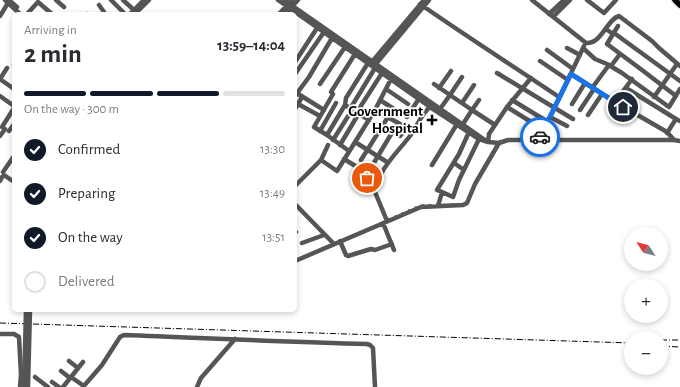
<!DOCTYPE html>
<html lang="en">
<head>
<meta charset="utf-8">
<style>
	:root { --surface:#fff; --page:#f7f7f7; --text:#2b2b33; --muted:#7c7c81; --line:#e1e1e2; --accent:#111827 }
	body { margin:0; font-family:"Alegreya Sans",sans-serif; background:var(--page); color:var(--text); height:100vh; display:flex; flex-direction:column; font-size:15px; white-space:nowrap }
	* { box-sizing:border-box; margin:0 }
	p { font-size:13px; color:var(--muted) }
	.icon { flex:none; width:22px; height:22px; fill:none; stroke:currentColor; stroke-width:2; stroke-linecap:round; stroke-linejoin:round }
	.map { position:relative; flex:1; overflow:hidden }
	.panel { position:absolute; left:12px; top:12px; width:285px; height:300px; display:flex; flex-direction:column; background:var(--surface); border-radius:6px; box-shadow:0 2px 6px #0003 }
	.panel>* { flex:none }
	.needle { width:26px; rotate:306deg }
	.buttons { position:absolute; left:624px; top:227px; display:grid; gap:8px }
	.buttons a { display:grid; place-items:center; width:44px; height:44px; border-radius:50%; background:var(--surface); box-shadow:0 2px 6px #0003; font-size:20px }
	.pin { position:absolute; display:grid; place-items:center; width:34px; height:34px; color:#fff; margin:-17px; border:2px solid #fff; border-radius:50%; box-shadow:0 1px 4px #0007 }
	.courier { position:absolute; display:grid; place-items:center; width:40px; height:40px; margin:-20px; border:3px solid #1a73e8; border-radius:50%; background:#fff; color:#222; box-shadow:0 1px 5px #0007 }
	.headline em { font-style:normal; font-weight:600 }
	.headline div { display:flex; flex-direction:column-reverse }
	.headline { display:flex; align-items:center; justify-content:space-between; height:68px; padding:0 12px }
	h1 { font-size:26px; font-weight:600; line-height:30px }
	.bar { display:grid; grid-template-columns:repeat(4,1fr); gap:6px 4px; align-content:center; height:48px; padding:0 12px }
	.bar i { height:5px; border-radius:3px; background:var(--line) }
	.bar .active { background:var(--accent) }
	.bar p { grid-column:span 4 }
	ol { padding:0 12px; list-style:none }
	li { display:flex; align-items:center; gap:12px; height:44px }
	li p { margin-inline-start:auto }
	li .icon { padding:4px; border-radius:50%; background:var(--accent); color:#fff; stroke-width:4 }
	li:last-child { color:var(--muted) }
	li i { width:22px; height:22px; border:2px solid var(--line); border-radius:50% }
	.map>svg:first-child { display:block }
	.lines { fill:none; stroke-linecap:round; stroke-linejoin:round }
	.major-casing { stroke:#dbdbdb; stroke-width:8 }
	.minor { stroke:#555; stroke-width:4.5 }
	.major { stroke:#000; stroke-width:5.5 }
	.rail { stroke:#000; stroke-width:1; stroke-dasharray:6 2 1 2; stroke-linecap:butt }
	.minor-bridge { stroke:#555; stroke-width:4.5 }
	.done { stroke:#595959; stroke-width:4; stroke-dasharray:0 7.2 }
	.route { stroke:#1a73e8; stroke-width:5 }
	.poi-dot { fill:#000; stroke:#fff; stroke-width:1.5 }
	.labels { text-anchor:middle; stroke-width:3.5; stroke-linejoin:round; paint-order:stroke }
	.poi-label { font-size:15px; font-weight:bold; fill:#000; stroke:#fff; text-anchor:end }
</style>
</head>
<body>
<div class="map">
<svg width="680" height="387" viewBox="0 0 680 387">
	<rect width="100%" height="100%" fill="#fff"/>
	<g class="lines">
		<g class="major-casing">
			<path id="major" d="M675,0l5,5"/>
		</g>
		<path class="minor" d="M5,0l15,14
			M9,0l8,7
			M56,0l8,7
			M111,0l14,14
			M123,0l11,10
			M278,0l152,107 49,32 9,3 11,1
			M284,0l201,140
			M532,0l54,43c16,1 21,-24 33,-27l33,25 7,7 21,18
			M587,0l17,13 12,-13
			M420,4c46,32 93,62 139,93
			M99,5l5,7v2
			M27,14l11,-12 14,12
			M87,14h1
			M130,14l14,-14
			M135,14l14,-14
			M279,14l13,-14
			M285,14l13,-14
			M549,14l15,-14
			M0,16l8,-13
			M553,17l17,-17
			M606,29l7,5 -6,10 31,23 38,29
			M614,33l66,48
			M613,34l5,-8
			M567,48l13,7
			M583,48l12,11 12,5 15,9 47,34 11,-18
			M547,50l26,19
			M355,54l-24,38 2,2 -19,33 13,8 18,-30 24,15
			M540,61l28,19
			M295,62l22,-34
			M371,63l53,-63
			M14,65v-1
			M375,65l54,-65
			M611,66l9,-12
			M7,68l-7,11 14,10
			M497,73l76,46
			M295,74l29,-42
			M571,74l44,28 52,30 7,8
			M531,78l-24,29 37,23
			M320,84l25,-37
			M434,84l16,11 12,-18
			M439,88l12,-17
			M592,88l17,-23
			M626,88l50,31
			M386,89l22,15
			M295,92l29,18
			M0,96l14,10
			M295,96l14,-19 23,-39
			M654,97l23,-33
			M380,100l20,13
			M479,100l-7,10 23,15
			M512,100l36,22
			M615,102l17,-23
			M462,103l12,-18
			M298,104l22,12
			M572,104l13,-21
			M345,105l1,-7 22,-35
			M295,109l7,-12
			M350,109l25,-41
			M440,109l10,-14 22,15 -9,14
			M580,110l14,-21
			M357,112l25,-39
			M588,115l14,-21
			M407,117l13,-20
			M550,117l17,9
			M397,122l3,14
			M2,127l12,-19
			M9,131l5,-7
			M320,131l16,-28
			M667,133l9,-14 4,2
			M327,135l22,16
			M0,136l5,-7
			M333,140l19,-30
			M539,140l45,-94
			M355,142l32,20
			M488,142l1,-8 18,-27
			M340,145l19,-32
			M344,159l18,11 13,22 12,29
			M321,160l16,11 38,-61 16,-31
			M361,160l27,-43
			M454,163l10,7
			M432,165l25,-41
			M372,166l21,-35 7,5 7,-8 -32,-18
			M3,172l11,-16
			M381,174c8,-15 19,-25 29,-38 7,-9 11,-22 20,-29
			M4,175l10,7
			M0,181l2,-4
			M295,186l26,-26 7,-15
			M442,192l-5,-2 22,-36 10,-22
			M295,204l39,40
			M438,206l4,-14 11,5 6,-17 20,-41
			M383,223l11,27
			M295,231l1,1
			M340,241l6,14 2,1 23,-7 4,1 17,-6
			M302,243l22,-8
			M295,261l126,-54 42,-2 4,-2 8,-19 24,-41 9,-3h166l6,1
			M0,334h14l5,3 2,38 -1,12
			M69,361l9,7
			M61,371l9,7
			M35,377l13,10
			M71,377l13,9
			M52,382l7,5
			M63,387l20,-25
			M83,387l19,-22 18,-28 4,-2c81,3 162,7 243,9l3,1 3,3 2,39
			M197,387l4,-9 34,-39"/>
		<use href="#major" class="major"/>
		<path class="rail" d="M0,323l631,20
			M661,340h19
			M661,346l19,1"/>
		<path class="minor-bridge" d="M24,387l2,-77
			M28,387l2,-77"/>
	</g>
	<g class="lines">
		<path class="done" d="M367,178l8,14 12,29 34,-15 42,-1 4,-2 8,-19 24,-42 9,-2h31l1,-3"/>
		<path class="route" d="M540,137l31,-63 52,33"/>
	</g>
	<path class="poi-dot" d="M430 114h4v4h4v4h-4v4h-4v-4h-4v-4h4z"/>
	<g class="labels">
		<g class="poi-label">
			<text x="423" y="116">Government<tspan x="423" dy="17">Hospital</tspan></text>
		</g>
	</g>
</svg>
<div class="buttons">
<a><svg class="needle" viewBox="-14 -14 28 28"><path d="M0-13l5 13h-10z" fill="#e53935"/><path d="M0 13l5-13h-10z" fill="#7c7c81"/></svg></a>
<a>+</a>
<a>−</a>
</div>
<div class="pin" style="left:367px;top:178px;background:#ea580c"><svg class="icon" aria-label="bag" viewBox="0 0 24 24"><path d="M5 8h14l-1 12H6zM9 8a3 3 0 0 1 6 0"/></svg></div>
<div class="pin" style="left:623px;top:107px;background:#1f2937"><svg class="icon" aria-label="home" viewBox="0 0 24 24"><path d="M3 11l9-7 9 7M6 9v11h12V9"/></svg></div>
<div class="courier" style="left:540px;top:137px"><svg class="icon" aria-label="car" viewBox="0 0 24 24"><path d="M5 17H2v-5l4-1 3-4h7l3 4 3 1v5h-3M9 17h6M6 11h13"/><circle cx="7" cy="17" r="2"/><circle cx="17" cy="17" r="2"/></svg></div>
<section class="panel">
<div class="headline"><div><h1>2 min</h1><p>Arriving in</p></div><em>13:59–14:04</em></div>
<div class="bar"><i class="active"></i><i class="active"></i><i class="active"></i><i></i><p>On the way · 300 m</p></div>
<ol>
<li><svg class="icon" aria-label="check" viewBox="0 0 24 24"><path d="M5 12l5 5 9-10"/></svg>Confirmed<p>13:30</p></li>
<li><svg class="icon" aria-label="check" viewBox="0 0 24 24"><path d="M5 12l5 5 9-10"/></svg>Preparing<p>13:49</p></li>
<li><svg class="icon" aria-label="check" viewBox="0 0 24 24"><path d="M5 12l5 5 9-10"/></svg>On the way<p>13:51</p></li>
<li><i></i>Delivered</li>
</ol>
</section>
</div>
</body>
</html>
